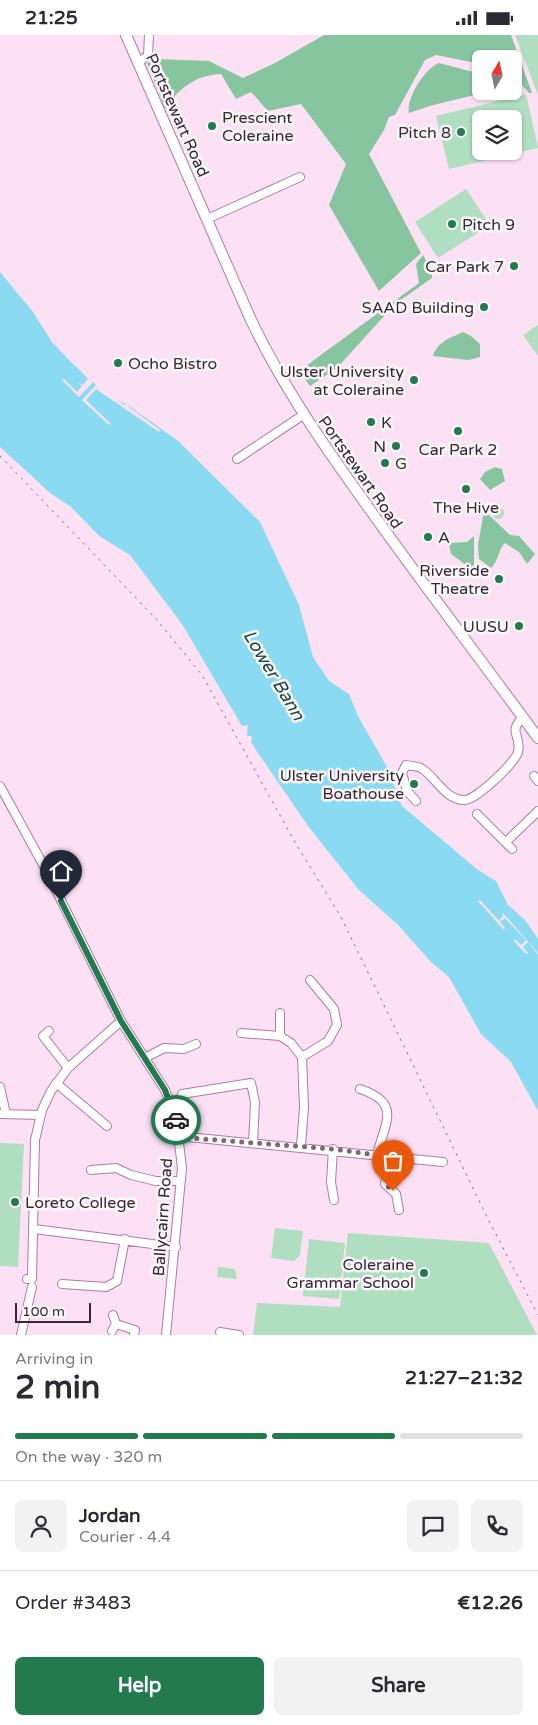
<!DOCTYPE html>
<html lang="en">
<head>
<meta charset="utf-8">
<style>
	:root { --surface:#fff; --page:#f2f2f3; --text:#2b2b33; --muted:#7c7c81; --line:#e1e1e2; --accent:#227a4e }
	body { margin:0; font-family:"Varela Round",sans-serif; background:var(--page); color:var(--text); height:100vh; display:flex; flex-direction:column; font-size:19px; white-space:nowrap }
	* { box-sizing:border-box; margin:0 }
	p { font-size:16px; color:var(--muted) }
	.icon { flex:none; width:28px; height:28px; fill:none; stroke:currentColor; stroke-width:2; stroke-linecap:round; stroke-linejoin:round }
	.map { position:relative; height:1300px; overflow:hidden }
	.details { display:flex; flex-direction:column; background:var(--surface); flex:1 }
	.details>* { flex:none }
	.needle { width:32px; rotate:9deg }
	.controls { position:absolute; left:472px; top:15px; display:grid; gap:10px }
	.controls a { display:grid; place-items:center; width:50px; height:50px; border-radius:8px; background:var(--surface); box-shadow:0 1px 4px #0004; font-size:25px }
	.scale { position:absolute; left:15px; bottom:12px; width:76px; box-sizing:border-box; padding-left:5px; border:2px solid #3c2336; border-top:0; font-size:14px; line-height:18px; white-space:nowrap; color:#3c2336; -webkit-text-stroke:4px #f8f8f8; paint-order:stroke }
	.pin { position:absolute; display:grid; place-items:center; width:42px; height:42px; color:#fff; margin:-51px -21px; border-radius:50% 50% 50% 0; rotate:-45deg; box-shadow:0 0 5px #0007 }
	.pin .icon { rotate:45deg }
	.courier { position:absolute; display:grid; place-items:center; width:50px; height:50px; margin:-25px; border:4px solid #227a4e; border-radius:50%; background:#fff; color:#222; box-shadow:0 1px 6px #0007 }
	.overview em { font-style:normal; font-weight:700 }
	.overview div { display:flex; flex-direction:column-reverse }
	.overview { display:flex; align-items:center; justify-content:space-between; height:85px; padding:0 15px }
	h1 { font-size:32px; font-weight:700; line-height:38px }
	.bar { display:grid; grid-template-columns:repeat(4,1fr); gap:8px 5px; align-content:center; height:60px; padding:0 15px }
	.bar i { height:6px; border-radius:4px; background:var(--line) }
	.bar .on { background:var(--accent) }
	.bar p { grid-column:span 4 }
	.line { display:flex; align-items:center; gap:12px; padding:0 15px; border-top:1px solid var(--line) }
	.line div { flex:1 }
	.round { display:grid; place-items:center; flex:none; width:52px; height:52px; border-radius:8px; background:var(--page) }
	.cta { display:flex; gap:10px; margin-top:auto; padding:10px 15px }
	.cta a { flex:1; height:58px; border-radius:8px; background:var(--accent); color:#fff; font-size:20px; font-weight:700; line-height:58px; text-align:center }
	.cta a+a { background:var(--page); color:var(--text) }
	.status { display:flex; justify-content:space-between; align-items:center; height:35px; padding:0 25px; background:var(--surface); direction:ltr }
	.status svg { height:14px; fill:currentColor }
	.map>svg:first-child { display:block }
	.green { fill:#afdec1; fill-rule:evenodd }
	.forest { fill:#86c59f }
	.water { fill:#8adbf1 }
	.pier { fill:#fce1f4 }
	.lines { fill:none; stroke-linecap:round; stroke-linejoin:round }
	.minor-casing { stroke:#b478a4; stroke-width:10 }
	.major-casing { stroke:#b478a4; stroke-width:12 }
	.minor { stroke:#fff; stroke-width:8 }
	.major { stroke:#fff; stroke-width:10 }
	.rail { stroke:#8b7184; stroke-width:1; stroke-dasharray:2.5 5; stroke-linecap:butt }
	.done { stroke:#7f6678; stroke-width:5; stroke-dasharray:0 9 }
	.route { stroke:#227a4e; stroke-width:6 }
	.poi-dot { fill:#227a4e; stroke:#f8f8f8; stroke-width:2 }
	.labels { text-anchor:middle; stroke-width:5; stroke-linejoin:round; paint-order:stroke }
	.street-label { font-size:16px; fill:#3c2336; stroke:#f8f8f8 }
	.poi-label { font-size:16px; fill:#3c2336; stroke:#f8f8f8; text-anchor:end }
	.water-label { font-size:18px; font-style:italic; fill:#1e444d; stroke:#f8f8f8 }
</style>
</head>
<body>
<div class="status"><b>21:25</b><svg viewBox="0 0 49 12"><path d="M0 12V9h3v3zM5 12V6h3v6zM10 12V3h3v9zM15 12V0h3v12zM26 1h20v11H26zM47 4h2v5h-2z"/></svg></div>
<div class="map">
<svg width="538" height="1300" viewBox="0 0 538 1300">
	<rect width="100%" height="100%" fill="#fce1f4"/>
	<path class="green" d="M515,0h23v60z
		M526,59l12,54 -89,21 -13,-53zM481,84h33v32h-33z
		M466,154l24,36 -52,33 -23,-36z
		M538,290v31l-15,-21z
		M492 478a6 6 0 1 1 12 0a6 6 0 1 1-12 0Z
		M0,1108l24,1 -6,123 -18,-1z
		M275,1193l28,3 -3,24 -6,6 -23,-3z
		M348,1198l141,10 48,92h-284l4,-32 83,4z
		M309,1204l36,4 -6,56 -36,-3z
		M218,1232l17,2 2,10 -20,-2z"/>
	<path class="forest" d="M324,0h187l21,58h-3l-15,-17v-17h-33v5l-45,-9 -11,5 -30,55 -6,2 -5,13 -15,24 52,99 -42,38 -50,-86 17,-41 -45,-60 -33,7 -17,-19 -15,7 -15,-25c-26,1 -43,15 -56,35l-18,-46 9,-4 53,2 34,17 32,-15z
		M439,28l42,11v17h11l-59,14 -24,8c-3,-14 15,-44 30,-50z
		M423,220l9,16v7l-37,26 -58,64 -27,18 -11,-15 120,-88 -3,-19z
		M463,297l8,4 9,8v13l-12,3 -35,-4c5,-15 17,-18 30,-24z
		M495,432l7,2 3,12 -15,9 -10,-11 5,-7z
		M489,480l21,20 9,1 16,18 -8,10 -8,-12 -14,-9c-7,7 -7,19 -14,25l-12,-9 -1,-14 5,-29z
		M474,501v35l-23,-17 -2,-11 18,-1z"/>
	<path class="water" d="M0,237l33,40 19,30 19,20 38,35 19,8 50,36 82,81 39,83 14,52 16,24 20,13 10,24 28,49 15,39 76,64 18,11 12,24 17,15 13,19v172l-27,-49 -30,-28 -32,-57 -18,-15 -33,-37 -40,-36 -50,-63 -50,-73 -7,-11 1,-6h-5l1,-11 -6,1 -60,-102 -52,-69 -31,-19 -28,-29 -21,-14 -50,-46z"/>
	<path class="pier" d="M73,327l22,18 -16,17 -17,-17 2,-1 13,13 5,-6 -5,-4 6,3 5,-6z
		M98,348l-1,4 27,18 5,-2 -1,3 32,24 -1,2 -63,-43 -10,11 25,24 -2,1 -27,-25z
		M480,865l19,21 4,-5 -1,-4 36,41v2l-10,-13 -5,5 5,6 -2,1 -12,-13 1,-2 6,6 5,-5 -21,-22 -5,4 5,6 -1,2 -26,-29z"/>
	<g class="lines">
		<g class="minor-casing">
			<path id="minor" d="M138,28l10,-8 1,-20
				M207,184l93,-42
				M237,424l66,-44
				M534,741l4,5
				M0,751l46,84 75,151 44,69 11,28 6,50 -16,167
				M416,766l-9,-10 -5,-18 4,-8c4,1 11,1 15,3 14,8 24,32 43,32 11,1 51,-37 54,-48 4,-17 -11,-19 5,-35
				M477,779l35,35
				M506,807l32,-31
				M49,996l-6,5 25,32
				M241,998l39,3 11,7 11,14 2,50 -3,40
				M280,1001v-23
				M302,1022l26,-16 9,-16 -3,-16 -24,-29
				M145,1023l19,-10 20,1 12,-5
				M56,1048l51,43
				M0,1052l6,27
				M360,1054c43,14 24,35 17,66
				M182,1059l69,-11 4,19 -2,41
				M0,1079l41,1
				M178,1101l265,26
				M333,1114l-2,33 3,18
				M389,1121l-4,28 11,10 3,16
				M91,1135l25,-2 15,7 25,6h25
				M34,1194l142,18
				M27,1244h5l3,-139 7,-30 9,-19 17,-23 53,-47
				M62,1249l44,3 11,-6 8,-42
				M116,1289l19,6 -1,5
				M112,1296l4,-7 -3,-9
				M220,1297l19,3
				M21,1300l11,-48"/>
		</g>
		<g class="major-casing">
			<path id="major" d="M126,0l125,285c30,63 69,120 110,177 57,81 118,160 177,241"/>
		</g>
		<use href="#minor" class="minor"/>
		<use href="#major" class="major"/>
		<path class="rail" d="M0,421l157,164 45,55 94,169 45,73 148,304 49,94"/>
	</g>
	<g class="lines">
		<path class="done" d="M176,1085l2,17 155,12 56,8 -4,27 8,7"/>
		<path class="route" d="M61,866l60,120 44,69 11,30"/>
	</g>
	<g class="poi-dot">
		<circle cx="212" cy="91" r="5"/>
		<circle cx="461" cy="97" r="5"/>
		<circle cx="452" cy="189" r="5"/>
		<circle cx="514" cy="231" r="5"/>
		<circle cx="484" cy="272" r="5"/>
		<circle cx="118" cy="328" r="5"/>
		<circle cx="414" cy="345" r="5"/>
		<circle cx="371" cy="387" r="5"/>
		<circle cx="458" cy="396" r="5"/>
		<circle cx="396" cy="411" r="5"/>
		<circle cx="385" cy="428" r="5"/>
		<circle cx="466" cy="454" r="5"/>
		<circle cx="428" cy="502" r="5"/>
		<circle cx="499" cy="544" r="5"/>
		<circle cx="519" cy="591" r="5"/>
		<circle cx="414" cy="749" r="5"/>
		<circle cx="15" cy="1167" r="5"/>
		<circle cx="424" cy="1238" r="5"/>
	</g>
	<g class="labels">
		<g class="street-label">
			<text transform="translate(178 80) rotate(66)" y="6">Portstewart Road</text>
			<text transform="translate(361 437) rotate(55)" y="6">Portstewart Road</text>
			<text transform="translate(162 1182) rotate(-86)" y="6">Ballycairn Road</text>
		</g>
		<g class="poi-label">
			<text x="222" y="88" text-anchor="start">Prescient<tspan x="222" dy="18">Coleraine</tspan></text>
			<text x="451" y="103">Pitch 8</text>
			<text x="462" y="195" text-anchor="start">Pitch 9</text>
			<text x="504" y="237">Car Park 7</text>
			<text x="474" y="278">SAAD Building</text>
			<text x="128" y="334" text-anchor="start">Ocho Bistro</text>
			<text x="404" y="342">Ulster University<tspan x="404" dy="18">at Coleraine</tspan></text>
			<text x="381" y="393" text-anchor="start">K</text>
			<text x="386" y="417">N</text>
			<text x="458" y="420" text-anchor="middle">Car Park 2</text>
			<text x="395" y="434" text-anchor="start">G</text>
			<text x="466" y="478" text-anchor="middle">The Hive</text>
			<text x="438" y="508" text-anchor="start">A</text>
			<text x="489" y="541">Riverside<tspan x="489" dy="18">Theatre</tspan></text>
			<text x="509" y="597">UUSU</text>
			<text x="404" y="746">Ulster University<tspan x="404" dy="18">Boathouse</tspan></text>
			<text x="25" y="1173" text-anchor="start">Loreto College</text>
			<text x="414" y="1235">Coleraine<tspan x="414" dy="18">Grammar School</tspan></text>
		</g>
		<g class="water-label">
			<text transform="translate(274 640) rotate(59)" y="6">Lower Bann</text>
		</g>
	</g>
</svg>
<div class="controls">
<a><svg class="needle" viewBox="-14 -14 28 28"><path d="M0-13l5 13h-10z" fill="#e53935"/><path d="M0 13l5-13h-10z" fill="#7c7c81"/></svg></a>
<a><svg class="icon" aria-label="layers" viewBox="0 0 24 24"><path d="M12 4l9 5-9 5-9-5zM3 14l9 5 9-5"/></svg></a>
</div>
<div class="scale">100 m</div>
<div class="pin" style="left:393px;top:1156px;background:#ea580c"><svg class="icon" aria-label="bag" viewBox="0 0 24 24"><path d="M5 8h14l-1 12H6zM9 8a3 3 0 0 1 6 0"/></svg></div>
<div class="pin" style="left:61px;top:866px;background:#1f2937"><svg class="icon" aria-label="home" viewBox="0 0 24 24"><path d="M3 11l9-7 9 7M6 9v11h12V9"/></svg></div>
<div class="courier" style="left:176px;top:1085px"><svg class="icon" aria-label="car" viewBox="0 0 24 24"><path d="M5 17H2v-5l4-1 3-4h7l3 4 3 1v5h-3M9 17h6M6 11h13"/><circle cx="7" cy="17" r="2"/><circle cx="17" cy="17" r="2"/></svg></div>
</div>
<section class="details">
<div class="overview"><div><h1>2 min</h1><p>Arriving in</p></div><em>21:27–21:32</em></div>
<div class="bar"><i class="on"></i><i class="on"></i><i class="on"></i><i></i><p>On the way · 320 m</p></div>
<div class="line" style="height:90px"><a class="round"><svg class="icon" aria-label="person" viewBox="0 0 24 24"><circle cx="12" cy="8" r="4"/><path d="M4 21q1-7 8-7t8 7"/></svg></a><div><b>Jordan</b><p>Courier · 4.4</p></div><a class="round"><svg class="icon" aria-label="chat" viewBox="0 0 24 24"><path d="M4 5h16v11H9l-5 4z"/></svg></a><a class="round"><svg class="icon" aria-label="phone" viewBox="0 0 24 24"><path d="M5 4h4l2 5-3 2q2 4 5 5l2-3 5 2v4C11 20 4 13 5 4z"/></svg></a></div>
<div class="line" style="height:65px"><div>Order #3483</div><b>€12.26</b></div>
<div class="cta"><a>Help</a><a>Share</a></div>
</section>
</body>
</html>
